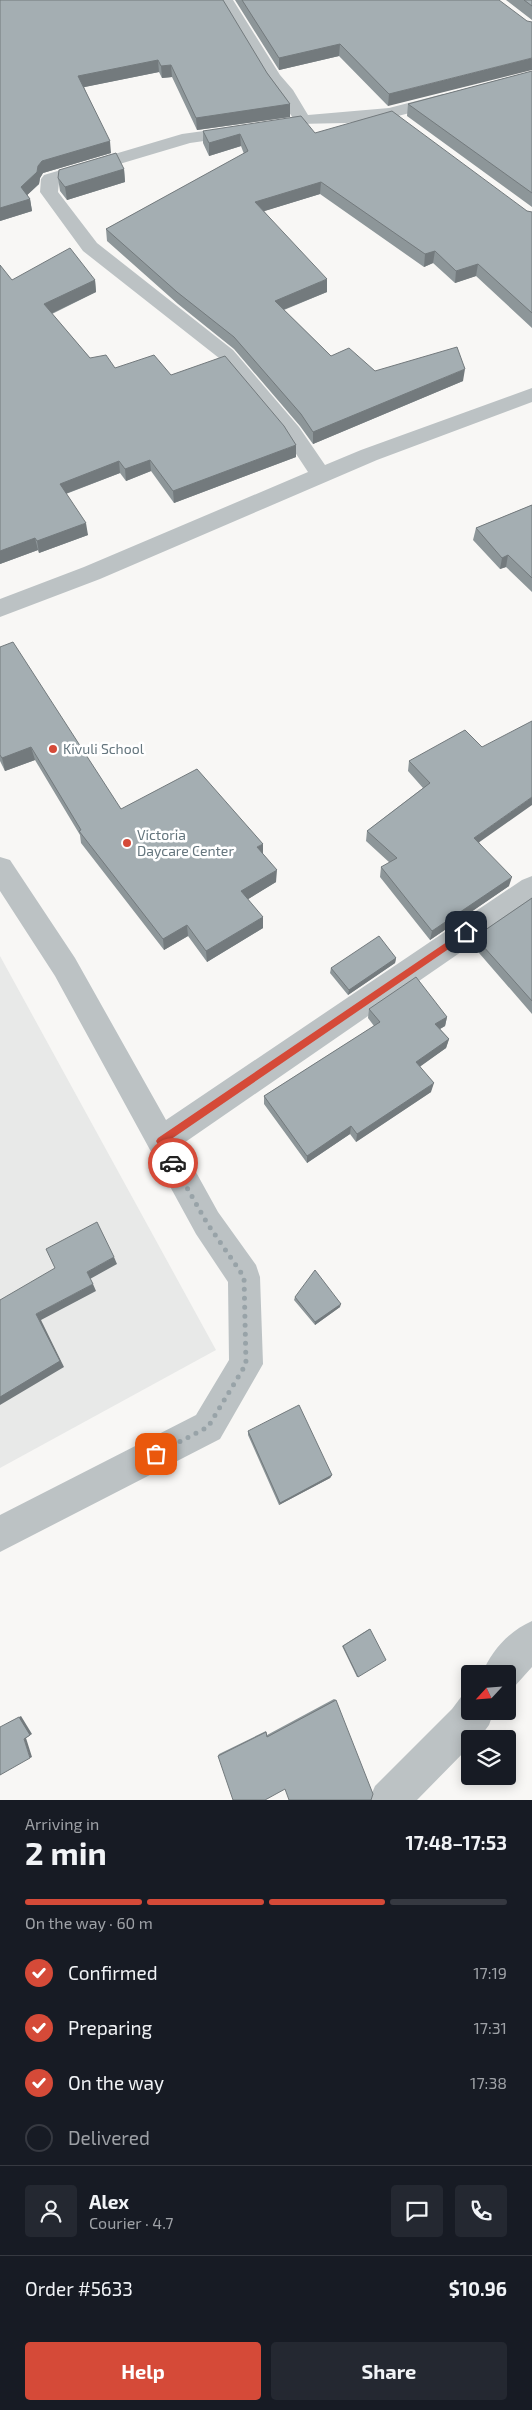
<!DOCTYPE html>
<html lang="en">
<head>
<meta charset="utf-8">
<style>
	:root { --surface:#171b24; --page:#242831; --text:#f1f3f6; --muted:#9ea1a6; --line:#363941; --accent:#d54a38 }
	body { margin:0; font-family:"Exo 2",sans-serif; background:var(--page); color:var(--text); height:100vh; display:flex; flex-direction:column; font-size:19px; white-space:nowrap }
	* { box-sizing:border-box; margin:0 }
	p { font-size:16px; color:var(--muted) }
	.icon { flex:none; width:28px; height:28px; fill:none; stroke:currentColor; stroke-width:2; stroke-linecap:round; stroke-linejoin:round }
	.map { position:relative; height:1800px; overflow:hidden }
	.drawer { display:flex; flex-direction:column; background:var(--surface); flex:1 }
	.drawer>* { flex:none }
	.needle { width:32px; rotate:244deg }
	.tools { position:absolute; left:461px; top:1665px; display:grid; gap:10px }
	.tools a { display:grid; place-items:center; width:55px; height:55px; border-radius:5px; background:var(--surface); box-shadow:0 2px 12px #0003; font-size:25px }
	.pin { position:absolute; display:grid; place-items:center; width:42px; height:42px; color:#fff; margin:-21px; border-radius:10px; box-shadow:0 2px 8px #0006 }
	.courier { position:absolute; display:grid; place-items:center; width:50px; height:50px; margin:-25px; border:4px solid #d54a38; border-radius:50%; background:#fff; color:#222; box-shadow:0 1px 6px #0007 }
	.summary em { font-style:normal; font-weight:700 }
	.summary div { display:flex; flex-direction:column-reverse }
	.summary { display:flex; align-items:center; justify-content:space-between; height:85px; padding:0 25px }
	h1 { font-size:32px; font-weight:700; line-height:38px }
	.bar { display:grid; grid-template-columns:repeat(4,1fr); gap:8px 5px; align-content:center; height:60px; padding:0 25px }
	.bar i { height:6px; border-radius:4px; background:var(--line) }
	.bar .selected { background:var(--accent) }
	.bar p { grid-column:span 4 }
	.line { display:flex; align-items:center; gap:12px; padding:0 25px; border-top:1px solid var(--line) }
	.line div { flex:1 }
	.round { display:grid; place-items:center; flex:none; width:52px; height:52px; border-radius:5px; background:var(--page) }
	ol { padding:0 25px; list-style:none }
	li { display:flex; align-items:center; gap:15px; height:55px }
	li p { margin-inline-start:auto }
	li .icon { padding:5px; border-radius:50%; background:var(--accent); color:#fff; stroke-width:4 }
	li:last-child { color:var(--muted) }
	li i { width:28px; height:28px; border:2px solid var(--line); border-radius:50% }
	.action { display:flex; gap:10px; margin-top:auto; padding:10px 25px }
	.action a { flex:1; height:58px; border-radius:5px; background:var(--accent); color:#fff; font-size:20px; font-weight:700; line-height:58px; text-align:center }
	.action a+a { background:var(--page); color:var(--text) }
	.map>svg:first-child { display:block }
	.built { fill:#e8e9e8 }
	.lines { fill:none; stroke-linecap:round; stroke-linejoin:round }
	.minor { fill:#bcc2c4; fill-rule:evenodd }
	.wall { fill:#8d9699 }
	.shaded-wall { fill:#737a7d }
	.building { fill:#a4aeb2; stroke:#737a7d }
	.route { fill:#d54a38 }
	.done { stroke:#98a3a8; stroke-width:5; stroke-dasharray:0 9 }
	.poi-dot { fill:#d54a38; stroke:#fff; stroke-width:2 }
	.labels { text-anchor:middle; stroke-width:5; stroke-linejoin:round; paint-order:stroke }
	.poi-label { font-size:14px; fill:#65767e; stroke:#fff; text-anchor:start }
</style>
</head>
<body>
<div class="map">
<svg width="532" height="1800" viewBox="0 0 532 1800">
	<rect width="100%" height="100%" fill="#f8f7f5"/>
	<path class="built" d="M0,956l216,394 -216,118z"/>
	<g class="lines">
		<path class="minor" d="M217,0h16l47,75 13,15 15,25 81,-7 54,-14 6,1 2,4 -2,4 -59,15 -44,5 -49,1c-28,-41 -54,-82 -80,-124z
			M240,126l6,1 3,4 -3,4 -56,8 -131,39 -1,10 39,51 136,107 66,77 26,38 36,-15 171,-62v14l-155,58 -277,119 -100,38v-18l84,-32 224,-95 -23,-35 -66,-79 -136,-107 -43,-59 1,-13 3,-4 138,-41z
			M0,857l10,3 65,98 91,162 356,-240 10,-4v27l-351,242 37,67 38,53 4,12 3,87 -43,75 -220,113v-37l196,-100 33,-55 -1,-78 -32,-48 -141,-258 -55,-85z
			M532,1621v46l-18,20 -6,3v-16h-26c9,-23 27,-43 50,-53z
			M470,1694v17h24l-5,14 -9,12 -10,2v7l-53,54h-48l6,-14 77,-77 9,-12z"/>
	</g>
	<path class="wall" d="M0,0l267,73 23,31v13l-93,13 -25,-53 -10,1 -3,-6 -75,15 27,66 -68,20 -3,5 -1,6 -12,11 3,4 2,12 -32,10z
		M235,0h264l-111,106 -49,-50 -60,14z
		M506,0h26v20z
		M532,71v136l-125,-91 1,-12z
		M203,131l112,2 212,78 5,1v116l-56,-52 -21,7 -22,-20 -9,4 -104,-73 -56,17 63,81 -43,18 47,46 44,15 88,10 -150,63 -13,-18 -66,-77 -56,-45 -71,-63 -1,-12 138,-75 -3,-8 -32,10 -6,-13z
		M124,169l1,13 -58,18 -7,-9 -2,-13z
		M12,280h83l1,12 -44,22 38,44 25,10 56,7 125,82 -122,46 -23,-32 -25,10 -6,-8 -54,21 22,41 -49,18 -1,-3 -38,14z
		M532,505v87l-26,-25 -6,2 -27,-29 3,-12z
		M0,647l121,162 142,45 13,28 -28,17 15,29 -56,34 -19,-26 -24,14 -83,-107 -1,-8 -45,-75 -30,11 -5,-10z
		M482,747l-3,95 30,44 -79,54 -50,-63 1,-10 9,-4 -24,-22 1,-10 56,-43 -15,-17 1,-10z
		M532,898v116l-59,-68 2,-9z
		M396,958l-1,5 -47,32 -18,-22 1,-5z
		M369,1009l78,8 -2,9 -5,3 9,10 -3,9 -26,18 11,26 -75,50 -6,-8 -43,29 -43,-59v-8l110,-70 -6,-8z
		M295,1297l45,10 -25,18 -21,-25z
		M248,1431l84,44 -2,3 -51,27 -31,-70z
		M369,1629h1l-12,48h-1l-15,-31z
		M334,1699l2,1 -51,89 -67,-33 1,-2 47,-23 1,4z"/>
	<path class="shaded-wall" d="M340,44l-1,12 -60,14v-12z
		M532,58v12l-144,36 1,-12z
		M158,60l1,12 -79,16 -2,-12z
		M171,65l1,12 -10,1 -1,-12z
		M290,104v13l-93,13 -1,-12z
		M240,134l1,12 -32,10v-13z
		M110,141l1,12 -68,20 -3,5 -1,6 -16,15 -2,-12 21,-26z
		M124,169l1,13 -58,18 -2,-13z
		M321,182l-1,12 -65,20v-12z
		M30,199l2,12 -32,10v-13z
		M435,251l-2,12 -9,4 1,-13z
		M478,264l-2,12 -21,7 1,-12z
		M327,279v13l-52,21v-12z
		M95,280l1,12 -50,24 -2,-12z
		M465,369l-2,12 -150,63v-12z
		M296,445v12l-122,46 -1,-12z
		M150,460l1,11 -25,10 -1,-12z
		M119,461l1,12 -58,22 -2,-11z
		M86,523l2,12 -49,18 -2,-12z
		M35,538l3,12 -38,14v-13z
		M508,555l-2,12 -6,2 2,-11z
		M31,747l4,13 -30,11 -3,-13z
		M532,797v8l-61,43 3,-10z
		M263,844v12l-6,-9z
		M277,870l-1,12 -34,21 -1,-12z
		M512,877l-3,9 -79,54 2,-9z
		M263,917v11l-56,34 -1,-11z
		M187,925l1,11 -24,14 -1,-11z
		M396,958l-1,5 -47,32 1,-5z
		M447,1017l-2,9 -12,7 2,-9z
		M449,1039l-3,9 -32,23 2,-9z
		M434,1083l-3,9 -75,50 1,-8z
		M351,1126l-1,8 -43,29v-7z
		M114,1257l3,7 -27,15 -3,-7z
		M93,1284l3,7 -55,29 23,47 -64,38v-8l36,-83z
		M341,1304l-1,3 -25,18v-3z
		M332,1475l-2,3 -51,27 1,-2z
		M21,1716l11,18 -6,4 6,19 -2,1 -6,-19 -5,-22z"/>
	<path class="building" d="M0,0h223l44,73 23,31 -94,14 -25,-53 -10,1 -3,-6 -80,16 32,65 -68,20 -4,5 -1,6 -16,15 9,12 -30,9z
		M242,0h257l28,21 5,1v36l-143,36 -49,-50 -61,14z
		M524,0h8v6z
		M532,71v122l-124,-89z
		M392,111l135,100 5,1v101l-54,-49 -22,7 -21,-20 -10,3 -104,-72 -66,20 72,77 -52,22 56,55 18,-8 26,23 82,-24 8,22 -152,63 -12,-18 -67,-77 -57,-45 -71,-63 142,-78 -8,-17 -31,9 -6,-12 98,-15 14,17z
		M116,153l8,16 -59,18 -7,-9 1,-8z
		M70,248l25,32 -51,24 46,54 16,-3 9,13 39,-13 17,20 54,-19 59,70 12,19 -123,46 -23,-31 -25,9 -6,-8 -59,23 26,39 -49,18 -2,-3 -35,13v-286l12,15z
		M532,505v73l-24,-23 -6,3 -26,-30z
		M13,642l108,167 76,-40 66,75 -6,3 20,23 -36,21 22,26 -57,34 -19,-26 -24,14 -84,-108 2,-1 -50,-83 -29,11 -2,-3v-108z
		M532,721v76l-58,41 38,39 -80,54 -51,-64 16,-9 -30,-27 63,-48 -21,-22 56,-31 17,17z
		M532,898v103l-57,-64z
		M379,936l17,22 -47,32 -18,-22z
		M416,977l31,40 -12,7 14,15 -33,23 18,21 -77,51 -6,-8 -44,30 -43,-60 116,-74 -11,-13z
		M97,1222l17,35 -27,15 6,12 -57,30 24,47 -60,36v-97l55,-32 -9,-19z
		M315,1270l26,34 -26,18 -20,-25z
		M299,1405l33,70 -52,28 -32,-72z
		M370,1629l16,31 -28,17 -15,-31z
		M336,1700l37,94 -2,6h-82l-4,-11 -20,11h-32l-15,-44 48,-24 1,5z
		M19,1717l11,18 -6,4 6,19 -30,17v-48z"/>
	<path class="route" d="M466,929l4,3 -1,3 -302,207 11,21 -2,3h-6l-14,-25 2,-3z"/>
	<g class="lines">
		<path class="done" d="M156,1454l52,-27 38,-63 -2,-87 -37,-54 -34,-60"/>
	</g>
	<g class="poi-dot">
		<circle cx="53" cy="749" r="5"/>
		<circle cx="127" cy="843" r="5"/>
	</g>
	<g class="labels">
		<g class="poi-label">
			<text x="63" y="754">Kivuli School</text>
			<text x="137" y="840">Victoria<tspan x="137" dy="16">Daycare Center</tspan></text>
		</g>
	</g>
</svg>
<div class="tools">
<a><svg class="needle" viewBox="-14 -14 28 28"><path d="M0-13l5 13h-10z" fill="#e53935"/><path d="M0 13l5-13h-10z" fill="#9ea1a6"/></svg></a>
<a><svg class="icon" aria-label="layers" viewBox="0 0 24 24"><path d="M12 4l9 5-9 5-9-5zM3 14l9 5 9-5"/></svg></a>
</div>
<div class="pin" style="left:156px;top:1454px;background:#ea580c"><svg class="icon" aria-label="bag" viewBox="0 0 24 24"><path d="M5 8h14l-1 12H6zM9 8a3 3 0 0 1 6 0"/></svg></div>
<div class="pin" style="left:466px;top:932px;background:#1f2937"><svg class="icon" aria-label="home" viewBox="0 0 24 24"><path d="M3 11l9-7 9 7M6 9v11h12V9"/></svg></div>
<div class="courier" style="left:173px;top:1163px"><svg class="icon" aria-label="car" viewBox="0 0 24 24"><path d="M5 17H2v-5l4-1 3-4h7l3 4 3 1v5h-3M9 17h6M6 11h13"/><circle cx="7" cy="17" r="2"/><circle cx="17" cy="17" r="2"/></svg></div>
</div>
<section class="drawer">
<div class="summary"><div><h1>2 min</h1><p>Arriving in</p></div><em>17:48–17:53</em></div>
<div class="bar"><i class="selected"></i><i class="selected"></i><i class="selected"></i><i></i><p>On the way · 60 m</p></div>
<ol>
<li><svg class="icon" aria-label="check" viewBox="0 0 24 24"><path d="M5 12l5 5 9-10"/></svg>Confirmed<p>17:19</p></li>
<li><svg class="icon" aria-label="check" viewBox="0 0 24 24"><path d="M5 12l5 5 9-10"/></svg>Preparing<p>17:31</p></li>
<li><svg class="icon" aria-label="check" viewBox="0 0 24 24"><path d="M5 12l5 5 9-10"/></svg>On the way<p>17:38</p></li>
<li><i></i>Delivered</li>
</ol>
<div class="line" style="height:90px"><a class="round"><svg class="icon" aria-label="person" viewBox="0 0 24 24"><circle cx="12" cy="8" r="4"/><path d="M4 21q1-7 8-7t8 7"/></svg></a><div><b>Alex</b><p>Courier · 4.7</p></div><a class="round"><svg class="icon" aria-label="chat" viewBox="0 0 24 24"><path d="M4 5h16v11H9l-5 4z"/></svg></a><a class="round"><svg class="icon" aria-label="phone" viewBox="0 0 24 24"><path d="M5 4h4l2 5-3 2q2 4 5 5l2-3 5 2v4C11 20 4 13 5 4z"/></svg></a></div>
<div class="line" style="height:65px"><div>Order #5633</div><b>$10.96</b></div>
<div class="action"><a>Help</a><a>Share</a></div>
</section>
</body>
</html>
